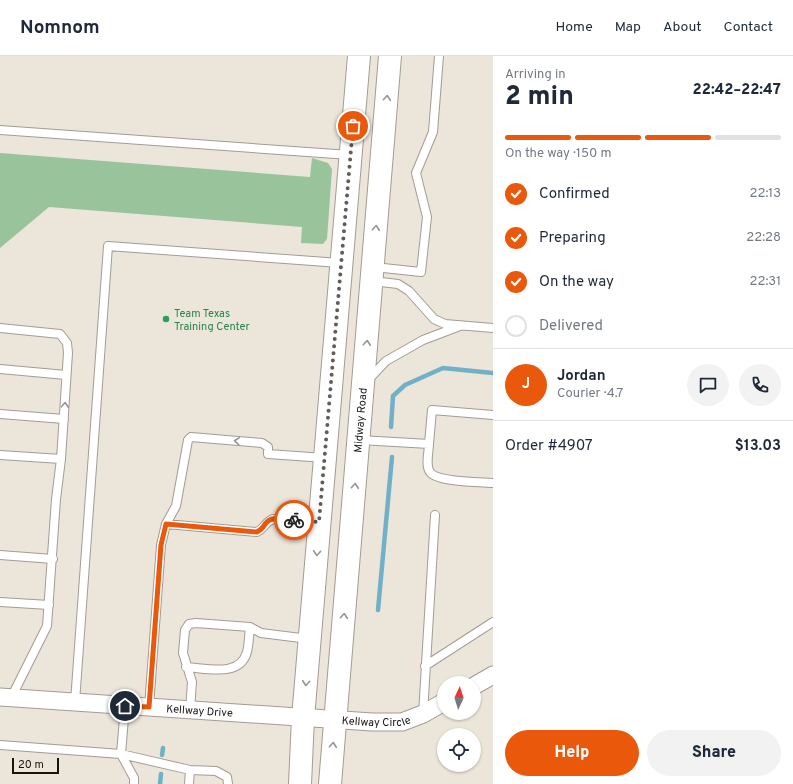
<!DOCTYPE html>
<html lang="en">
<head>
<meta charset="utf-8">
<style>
	:root { --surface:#fff; --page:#f2f2f3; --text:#1f2937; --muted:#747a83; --line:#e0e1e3; --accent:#ea580c }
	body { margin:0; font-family:Overpass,sans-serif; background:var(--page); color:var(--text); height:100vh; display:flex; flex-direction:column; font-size:15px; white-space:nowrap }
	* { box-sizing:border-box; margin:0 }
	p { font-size:13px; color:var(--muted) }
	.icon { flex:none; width:22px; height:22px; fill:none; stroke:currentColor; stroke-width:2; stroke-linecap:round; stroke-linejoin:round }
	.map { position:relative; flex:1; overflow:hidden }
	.panel { display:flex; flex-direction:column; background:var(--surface); width:300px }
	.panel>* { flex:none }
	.needle { width:26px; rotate:4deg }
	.tools { position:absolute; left:437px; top:620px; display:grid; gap:8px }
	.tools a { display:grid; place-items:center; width:44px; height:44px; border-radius:50%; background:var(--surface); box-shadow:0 1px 3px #0004; font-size:20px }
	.scale { position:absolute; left:12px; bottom:10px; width:47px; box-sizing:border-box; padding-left:4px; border:2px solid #171410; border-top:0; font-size:11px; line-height:14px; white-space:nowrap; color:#171410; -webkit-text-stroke:3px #ece5da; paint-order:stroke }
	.pin { position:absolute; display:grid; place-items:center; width:34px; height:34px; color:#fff; margin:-17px; border:2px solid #fff; border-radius:50%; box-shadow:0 1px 4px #0007 }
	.courier { position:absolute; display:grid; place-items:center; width:40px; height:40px; margin:-20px; border:3px solid #ea580c; border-radius:50%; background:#fff; color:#222; box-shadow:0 1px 5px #0007 }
	.head em { font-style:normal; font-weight:800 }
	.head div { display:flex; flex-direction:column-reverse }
	.head { display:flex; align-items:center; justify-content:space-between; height:68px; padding:0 12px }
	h1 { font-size:26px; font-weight:800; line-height:30px }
	.bar { display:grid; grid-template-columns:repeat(4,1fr); gap:6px 4px; align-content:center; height:48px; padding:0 12px }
	.bar i { height:5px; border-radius:3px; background:var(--line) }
	.bar .active { background:var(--accent) }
	.bar p { grid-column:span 4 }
	.line { display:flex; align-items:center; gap:10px; padding:0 12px; border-top:1px solid var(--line) }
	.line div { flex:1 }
	.round { display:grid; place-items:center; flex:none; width:42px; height:42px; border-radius:21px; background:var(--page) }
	ol { padding:0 12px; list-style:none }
	li { display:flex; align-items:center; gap:12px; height:44px }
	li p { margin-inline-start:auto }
	li .icon { padding:4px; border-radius:50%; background:var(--accent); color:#fff; stroke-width:4 }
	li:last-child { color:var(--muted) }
	li i { width:22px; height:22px; border:2px solid var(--line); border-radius:50% }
	.action { display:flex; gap:8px; margin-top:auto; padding:8px 12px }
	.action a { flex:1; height:46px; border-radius:24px; background:var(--accent); color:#fff; font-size:16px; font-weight:800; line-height:46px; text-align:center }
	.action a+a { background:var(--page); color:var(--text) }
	header { display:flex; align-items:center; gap:24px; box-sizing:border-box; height:56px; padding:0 20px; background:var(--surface); border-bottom:1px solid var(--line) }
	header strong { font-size:19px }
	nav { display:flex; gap:22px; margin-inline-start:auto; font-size:14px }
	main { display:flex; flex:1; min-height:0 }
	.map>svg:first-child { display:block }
	.green { fill:#99c39b }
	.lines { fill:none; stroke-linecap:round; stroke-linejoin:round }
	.stream { stroke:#72b0c7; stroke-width:4.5 }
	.service-casing { stroke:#a39c92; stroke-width:10 }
	.minor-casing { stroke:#a39c92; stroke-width:19 }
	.secondary-casing { stroke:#a39c92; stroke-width:24 }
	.service { stroke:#fff; stroke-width:8 }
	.minor { stroke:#fff; stroke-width:17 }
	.secondary { stroke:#fff; stroke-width:22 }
	.oneway { stroke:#979593 }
	.done { stroke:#625d57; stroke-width:4; stroke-dasharray:0 7.2 }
	.route { stroke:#ea580c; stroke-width:5 }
	.leisure-dot { fill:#2e9e5b; stroke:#ece5da; stroke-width:1.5 }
	.labels { text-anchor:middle; stroke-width:3; stroke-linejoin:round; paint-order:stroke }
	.leisure-label { font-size:11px; fill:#27864d; stroke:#ece5da; text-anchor:start }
	.street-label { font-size:11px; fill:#171410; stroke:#ece5da }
</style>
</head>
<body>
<header>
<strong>Nomnom</strong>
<nav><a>Home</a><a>Map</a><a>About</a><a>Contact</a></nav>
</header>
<main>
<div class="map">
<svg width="493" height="728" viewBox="0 0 493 728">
	<rect width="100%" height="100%" fill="#ece5da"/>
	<path class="green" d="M0,97l310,24 2,-19 16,5 4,6 -5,70 -4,5 -22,-1 1,-16 -253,-20 -49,41z"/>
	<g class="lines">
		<path class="stream" d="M391,371l2,-31 12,-11 38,-17 50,5
			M378,554l14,-153
			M162,699l1,-7
			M160,728l1,-10"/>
		<g class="service-casing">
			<path id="service" d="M0,74l350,25
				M374,211l47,5 6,-55 -11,-44 17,-41 6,-76
				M372,225l26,3 11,7 25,28 11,5 48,4
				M0,272l60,6 7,9 1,10 -7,106 -5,40 -9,127 -36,72
				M0,313l66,6
				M368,324l18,-19 37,-21 37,-14
				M0,358l64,5
				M360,384l69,4c0,8 -4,21 1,28 6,10 50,10 63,11
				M429,388l3,-34 61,5
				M0,399l61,4
				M166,468l91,8c7,-3 8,-10 16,-13l46,3
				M0,499l53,4
				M0,546l49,3
				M425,610l68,-44
				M186,611c20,1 54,11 61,-15 2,-8 2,-17 3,-25
				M75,646l33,-456 232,17
				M125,650l-4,48 69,16 26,1 11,6 1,7
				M149,651l12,-162 5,-21 10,-18 12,-66 3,-3 71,6 6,4v7l57,4
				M190,654l2,-28 -9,-29 2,-23 4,-6 7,-1 54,4 11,6 48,6
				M423,658l12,-199
				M0,689l121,9 13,24v6
				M189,728l1,-14"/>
		</g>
		<g class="minor-casing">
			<g id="minor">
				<path d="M474,630l19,-11"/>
				<path id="s1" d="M0,641l372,25h30l21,-8 21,-12"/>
			</g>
		</g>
		<g class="secondary-casing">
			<g id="secondary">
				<path d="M300,728l3,-66 56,-662"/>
				<path id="s2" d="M330,728l60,-728"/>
			</g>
		</g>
		<use href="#service" class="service"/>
		<use href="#minor" class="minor"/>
		<use href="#secondary" class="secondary"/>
	</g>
	<defs><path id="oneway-chevron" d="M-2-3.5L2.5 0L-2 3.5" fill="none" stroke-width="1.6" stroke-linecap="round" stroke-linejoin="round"/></defs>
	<g class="oneway">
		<use href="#oneway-chevron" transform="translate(387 42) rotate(-85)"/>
		<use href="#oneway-chevron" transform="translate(376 172) rotate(-85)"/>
		<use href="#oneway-chevron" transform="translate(367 287) rotate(-85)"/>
		<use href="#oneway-chevron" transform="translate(65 349) rotate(-87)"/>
		<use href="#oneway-chevron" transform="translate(237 385) rotate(-175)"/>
		<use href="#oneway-chevron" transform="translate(355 430) rotate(-85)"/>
		<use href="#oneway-chevron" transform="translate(317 497) rotate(94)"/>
		<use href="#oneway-chevron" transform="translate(344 560) rotate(-85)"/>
		<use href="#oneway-chevron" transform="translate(306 627) rotate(95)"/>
		<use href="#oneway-chevron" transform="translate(333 689) rotate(-85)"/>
	</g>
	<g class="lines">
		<path class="done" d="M294,464l25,2 34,-396"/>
		<path class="route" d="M125,650l24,1 12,-162 5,-21 91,8c8,-4 5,-6 11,-11 6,-5 19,-1 26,-1"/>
	</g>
	<circle class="leisure-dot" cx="166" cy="263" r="4"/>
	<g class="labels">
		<g class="leisure-label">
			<text x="174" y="261">Team Texas<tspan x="174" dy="13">Training Center</tspan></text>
		</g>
		<g class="street-label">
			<text dy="4" stroke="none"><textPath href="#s2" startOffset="365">Midway Road</textPath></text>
			<text dy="4" stroke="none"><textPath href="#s1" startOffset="200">Kellway Drive</textPath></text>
			<text dy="4" stroke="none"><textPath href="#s1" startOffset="377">Kellway Circle</textPath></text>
		</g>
	</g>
</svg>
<div class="tools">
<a><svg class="needle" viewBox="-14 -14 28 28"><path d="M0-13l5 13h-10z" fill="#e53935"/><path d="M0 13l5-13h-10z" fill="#747a83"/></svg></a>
<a><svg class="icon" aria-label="locate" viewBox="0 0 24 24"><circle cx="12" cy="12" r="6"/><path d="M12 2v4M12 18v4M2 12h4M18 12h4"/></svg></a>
</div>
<div class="scale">20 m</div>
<div class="pin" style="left:353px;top:70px;background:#ea580c"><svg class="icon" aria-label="bag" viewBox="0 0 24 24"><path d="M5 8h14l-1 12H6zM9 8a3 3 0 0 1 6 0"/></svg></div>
<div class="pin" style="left:125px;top:650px;background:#1f2937"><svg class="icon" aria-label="home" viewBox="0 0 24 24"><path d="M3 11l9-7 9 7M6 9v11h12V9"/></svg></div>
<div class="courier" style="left:294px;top:464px"><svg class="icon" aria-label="bike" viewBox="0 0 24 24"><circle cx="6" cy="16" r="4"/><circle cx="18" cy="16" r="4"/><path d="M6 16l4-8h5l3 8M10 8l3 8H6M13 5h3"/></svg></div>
</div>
<section class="panel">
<div class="head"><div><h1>2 min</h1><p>Arriving in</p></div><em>22:42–22:47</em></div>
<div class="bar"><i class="active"></i><i class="active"></i><i class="active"></i><i></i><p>On the way · 150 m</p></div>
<ol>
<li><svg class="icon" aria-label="check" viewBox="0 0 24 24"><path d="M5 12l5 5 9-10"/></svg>Confirmed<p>22:13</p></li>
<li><svg class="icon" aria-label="check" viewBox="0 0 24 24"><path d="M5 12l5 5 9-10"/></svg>Preparing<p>22:28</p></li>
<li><svg class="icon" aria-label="check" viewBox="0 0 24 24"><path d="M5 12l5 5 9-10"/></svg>On the way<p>22:31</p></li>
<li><i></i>Delivered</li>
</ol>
<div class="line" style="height:72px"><b class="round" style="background:var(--accent);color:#fff">J</b><div><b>Jordan</b><p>Courier · 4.7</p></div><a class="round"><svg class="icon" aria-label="chat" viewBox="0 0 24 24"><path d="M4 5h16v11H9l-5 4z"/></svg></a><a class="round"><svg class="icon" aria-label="phone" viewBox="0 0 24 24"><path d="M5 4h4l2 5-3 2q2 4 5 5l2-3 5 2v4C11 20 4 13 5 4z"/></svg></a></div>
<div class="line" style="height:52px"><div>Order #4907</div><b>$13.03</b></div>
<div class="action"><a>Help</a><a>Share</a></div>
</section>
</main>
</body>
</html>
